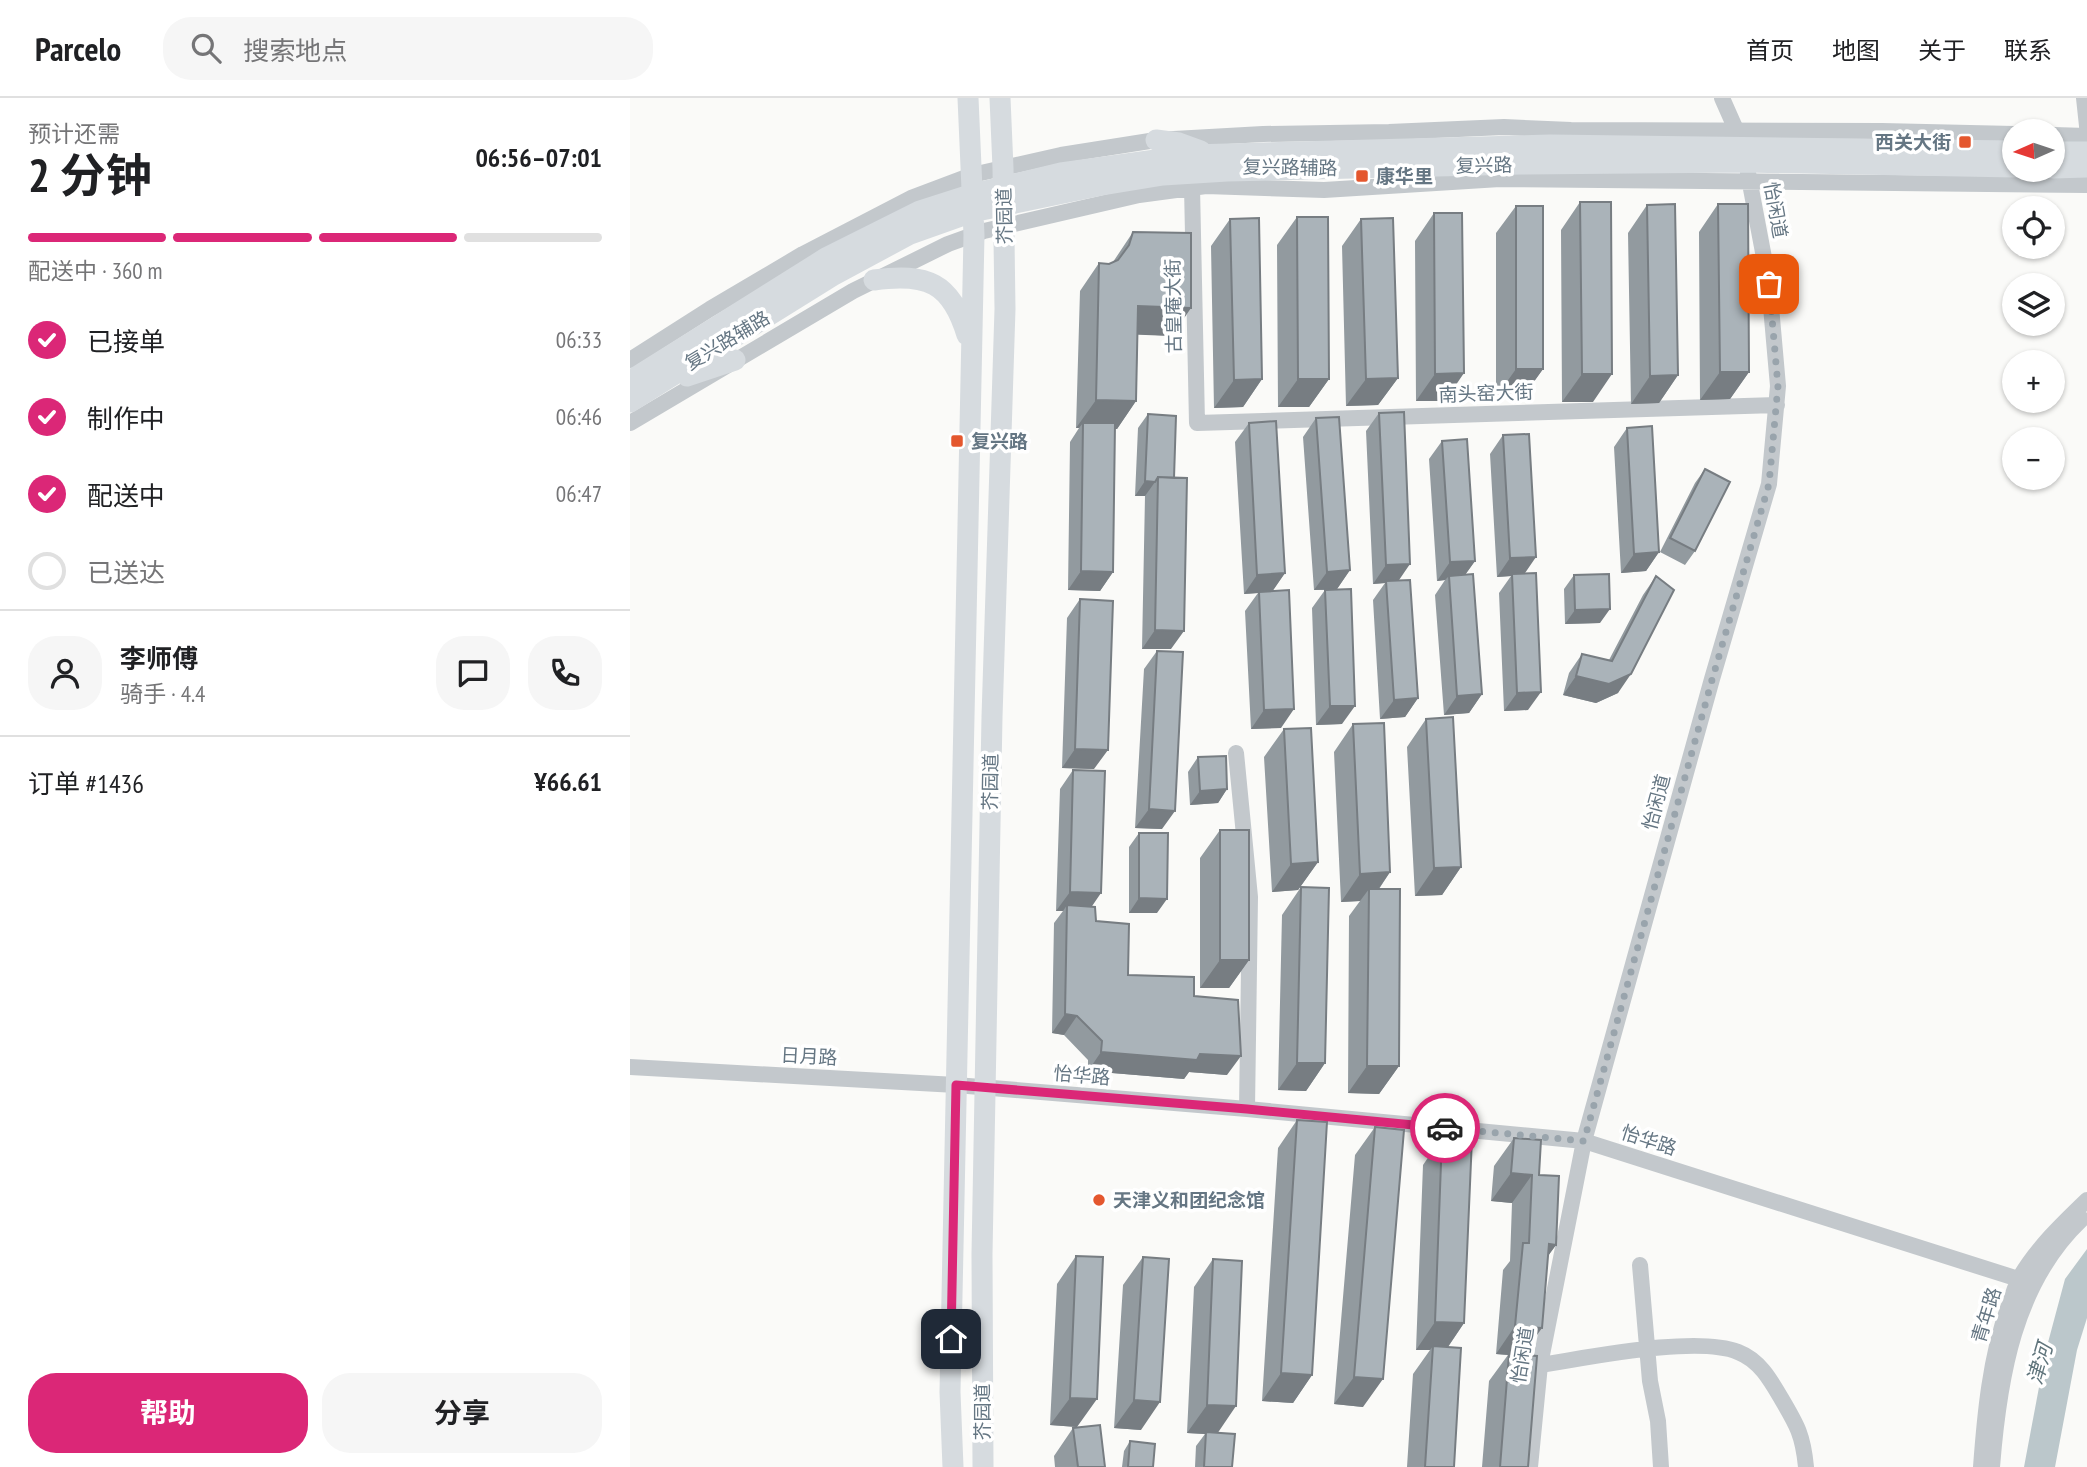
<!DOCTYPE html>
<html lang="zh">
<head>
<meta charset="utf-8">
<style>
	:root { --surface:#fff; --page:#f6f6f6; --text:#202124; --muted:#757577; --line:#e0e0e0; --accent:#db2777 }
	body { margin:0; font-family:"PT Sans Narrow","Noto Sans SC",sans-serif; background:var(--page); color:var(--text); height:100vh; display:flex; flex-direction:column; font-size:26px; white-space:nowrap }
	* { box-sizing:border-box; margin:0 }
	p { font-size:23px; color:var(--muted) }
	.icon { flex:none; width:38px; height:38px; fill:none; stroke:currentColor; stroke-width:2; stroke-linecap:round; stroke-linejoin:round }
	.map { position:relative; flex:1; overflow:hidden }
	.panel { display:flex; flex-direction:column; background:var(--surface); width:630px }
	.panel>* { flex:none }
	.needle { width:46px; rotate:267deg }
	.tools { position:absolute; left:1372px; top:21px; display:grid; gap:14px }
	.tools a { display:grid; place-items:center; width:63px; height:63px; border-radius:50%; background:var(--surface); box-shadow:0 2px 5px #0004; font-size:35px }
	.pin { position:absolute; display:grid; place-items:center; width:60px; height:60px; color:#fff; margin:-30px; border-radius:14px; box-shadow:0 4px 10px #0006 }
	.courier { position:absolute; display:grid; place-items:center; width:70px; height:70px; margin:-35px; border:5px solid #db2777; border-radius:50%; background:#fff; color:#222; box-shadow:0 2px 9px #0007 }
	.overview em { font-style:normal; font-weight:700 }
	.overview div { display:flex; flex-direction:column-reverse }
	.overview { display:flex; align-items:center; justify-content:space-between; height:119px; padding:0 28px }
	h1 { font-size:46px; font-weight:700; line-height:52px }
	.bar { display:grid; grid-template-columns:repeat(4,1fr); gap:10px 7px; align-content:center; height:84px; padding:0 28px }
	.bar i { height:9px; border-radius:5px; background:var(--line) }
	.bar .selected { background:var(--accent) }
	.bar p { grid-column:span 4 }
	.line { display:flex; align-items:center; gap:18px; padding:0 28px; border-top:2px solid var(--line) }
	.line div { flex:1 }
	.round { display:grid; place-items:center; flex:none; width:74px; height:74px; border-radius:28px; background:var(--page) }
	ol { padding:0 28px; list-style:none }
	li { display:flex; align-items:center; gap:21px; height:77px }
	li p { margin-inline-start:auto }
	li .icon { padding:7px; border-radius:50%; background:var(--accent); color:#fff; stroke-width:4 }
	li:last-child { color:var(--muted) }
	li i { width:38px; height:38px; border:4px solid var(--line); border-radius:50% }
	.action { display:flex; gap:14px; margin-top:auto; padding:14px 28px }
	.action a { flex:1; height:80px; border-radius:28px; background:var(--accent); color:#fff; font-size:28px; font-weight:700; line-height:80px; text-align:center }
	.action a+a { background:var(--page); color:var(--text) }
	header { display:flex; align-items:center; gap:42px; box-sizing:border-box; height:98px; padding:0 35px; background:var(--surface); border-bottom:2px solid var(--line) }
	header strong { font-size:33px }
	nav { display:flex; gap:38px; margin-inline-start:auto; font-size:24px }
	.search { width:490px; height:63px; background:var(--page); display:flex; align-items:center; gap:18px; box-sizing:border-box; padding:0 24px; border-radius:28px; color:var(--muted); font-size:26px }
	main { display:flex; flex:1; min-height:0 }
	.map>svg:first-child { display:block }
	.water { fill:#bbc7cb }
	.lines { fill:none; stroke-linecap:round; stroke-linejoin:round }
	.minor { stroke:#c3c8cc; stroke-width:16 }
	.major { stroke:#d6dbdf; stroke-width:21 }
	.wall { fill:#929a9f }
	.shaded-wall { fill:#777d82 }
	.building { fill:#aab3b9; stroke:#777d82; stroke-width:2 }
	.done { stroke:#99a4ac; stroke-width:7; stroke-dasharray:0 12.6 }
	.route { stroke:#db2777; stroke-width:9 }
	.poi-dot { fill:#e4572e; stroke:#fff; stroke-width:2.5 }
	.labels { text-anchor:middle; stroke-width:7; stroke-linejoin:round; paint-order:stroke }
	.poi-label { font-size:19px; font-weight:bold; fill:#657683; stroke:#fff; text-anchor:start }
	.street-label { font-size:19px; fill:#657683; stroke:#fff }
	.water-label { font-size:21px; font-style:italic; fill:#60757c; stroke:#fff }
</style>
</head>
<body>
<header>
<strong>Parcelo</strong>
<div class="search"><svg class="icon" aria-label="search" viewBox="0 0 24 24"><circle cx="10" cy="10" r="6"/><path d="M15 15l6 6"/></svg>搜索地点</div>
<nav><a>首页</a><a>地图</a><a>关于</a><a>联系</a></nav>
</header>
<main>
<section class="panel">
<div class="overview"><div><h1>2 分钟</h1><p>预计还需</p></div><em>06:56–07:01</em></div>
<div class="bar"><i class="selected"></i><i class="selected"></i><i class="selected"></i><i></i><p>配送中 · 360 m</p></div>
<ol>
<li><svg class="icon" aria-label="check" viewBox="0 0 24 24"><path d="M5 12l5 5 9-10"/></svg>已接单<p>06:33</p></li>
<li><svg class="icon" aria-label="check" viewBox="0 0 24 24"><path d="M5 12l5 5 9-10"/></svg>制作中<p>06:46</p></li>
<li><svg class="icon" aria-label="check" viewBox="0 0 24 24"><path d="M5 12l5 5 9-10"/></svg>配送中<p>06:47</p></li>
<li><i></i>已送达</li>
</ol>
<div class="line" style="height:126px"><a class="round"><svg class="icon" aria-label="person" viewBox="0 0 24 24"><circle cx="12" cy="8" r="4"/><path d="M4 21q1-7 8-7t8 7"/></svg></a><div><b>李师傅</b><p>骑手 · 4.4</p></div><a class="round"><svg class="icon" aria-label="chat" viewBox="0 0 24 24"><path d="M4 5h16v11H9l-5 4z"/></svg></a><a class="round"><svg class="icon" aria-label="phone" viewBox="0 0 24 24"><path d="M5 4h4l2 5-3 2q2 4 5 5l2-3 5 2v4C11 20 4 13 5 4z"/></svg></a></div>
<div class="line" style="height:91px"><div>订单 #1436</div><b>¥66.61</b></div>
<div class="action"><a>帮助</a><a>分享</a></div>
</section>
<div class="map">
<svg width="1457" height="1369" viewBox="0 0 1457 1369">
	<rect width="100%" height="100%" fill="#fafaf8"/>
	<path class="water" d="M1457,1151v69l-10,32 -22,117h-31l22,-117 19,-71z"/>
	<g class="lines">
		<path class="minor" d="M1092,0l19,43
			M1454,0l3,28
			M1423,37l34,1
			M562,89l5,236 580,-18
			M0,262l80,-51 93,-55 108,-56 61,-23 89,-20 95,-15 107,-6 126,-2 115,-5 67,3 311,1 132,3
			M0,325l223,-132 95,-47 36,-13 155,-36 67,-9 118,4 176,-11 587,6
			M606,655l14,144 -3,212
			M0,969l326,18 291,24 337,32 450,143
			M1010,1167l10,116 8,40 3,46
			M910,1267c47,-7 156,-30 198,-13 21,8 32,27 43,46 16,27 22,37 25,69
			M900,1369l10,-102 44,-224 128,-462 57,-195 9,-98 -9,-102 -21,-111
			M1351,1369c4,-54 9,-108 27,-159 4,-10 7,-22 12,-31 17,-29 43,-54 67,-77
			M1362,1369c7,-89 22,-184 90,-248"/>
		<path class="major" d="M526,42l23,3 22,8
			M1423,54h34
			M1423,70l34,-1
			M244,182c53,-7 77,2 93,55
			M57,278l48,-16
			M0,283l196,-123 94,-47 53,-17 88,-21 131,-18 358,-10 464,6
			M0,304l202,-126 78,-42 62,-22 130,-27 61,-10 64,-4 294,-7 225,-2 268,5
			M323,1369l-3,-75 24,-1157 -6,-137
			M353,1369l-1,-213 10,-537 13,-408 -2,-141 -3,-70"/>
	</g>
	<path class="wall" d="M950,104l13,200h-31l-1,-172z
		M1088,106l31,168 -19,27 -30,1 -1,-168z
		M1017,107l31,170 -19,28 -28,1 -3,-171z
		M886,108l27,163 -20,28h-27v-164z
		M804,115l11,188h-29l-1,-160z
		M667,119l32,162 -20,28h-31l-1,-162z
		M600,121l32,160 -19,28 -29,1 -3,-162z
		M731,121l37,159 -20,27 -32,1 -4,-160z
		M503,134l39,104 -34,-2 -2,67 -19,28h-2l-2,143 -13,19 -32,-1 2,-148 9,-14h-3l4,-137 19,-28 10,1 4,-2z
		M749,315l20,168 19,117 -13,19 -25,2 -7,-119 12,-17 -12,1 -7,-153z
		M518,316l26,64 -3,171h-29l3,-153h-10l3,-68z
		M686,320l34,152 -13,19 5,135 -26,1 -4,-117 13,-18h-11l-11,-153z
		M619,325l36,150 -13,18 9,137 -30,1 -6,-118 13,-18 -14,1 -9,-152z
		M997,330l32,124 -13,19 -25,2 -7,-126z
		M873,337l21,139 4,136 -24,1 -5,-118 12,-17 -14,1 -7,-123z
		M812,343l33,120 -10,14 17,119 -13,19 -25,2 -9,-120 10,-15 -8,1 -8,-122z
		M1075,371l-10,82 -10,14 -25,-13 35,-69z
		M944,477l26,48 -35,1 -1,-35z
		M1026,478l-38,117 -22,10 -33,-8 6,-22 13,-19 27,6 34,-65z
		M450,501l14,170 -32,-1 5,-150z
		M527,553l5,178 -27,-1 9,-159z
		M796,621l35,148 -19,28 -27,1 -8,-149z
		M723,626l37,148 -11,17 20,177 -20,28 -31,-1 1,-177 11,-15 -19,1 -7,-150z
		M654,631l34,133 -20,28 -26,2 -8,-135z
		M568,659l29,32 -9,14 -28,2 -2,-33z
		M443,672l18,137 5,14 32,54 66,21 33,79 -38,-3 -5,7 -96,-8v-11l-24,-25 -12,-2 2,-110 9,-12h-7l4,-122z
		M590,732l29,130 -20,28h-29v-130z
		M509,735l18,80h-28v-66z
		M671,789l24,176 -19,28 -28,-1 4,-175z
		M667,1022l15,255 -19,28 -31,-2 16,-253z
		M745,1029l-12,280 -29,-3 21,-249z
		M812,1039l22,186 -16,24 6,120h-47l6,-93 17,-24h-14l7,-185z
		M884,1040l25,37 17,70 -8,11 -25,99 5,112h-46l7,-86 19,-26 -12,-1 7,-84 7,-9 2,-58 -21,-2 3,-35z
		M446,1158l1,171 -27,-2 7,-141z
		M513,1159l-2,173 -27,-2 9,-143z
		M583,1161l5,173 14,35h-37l1,-21 9,-12 -18,-1 7,-146z
		M443,1330l32,39h-50l-1,-11z
		M500,1343l23,26h-31l2,-16z"/>
	<path class="shaded-wall" d="M508,208l53,2 -19,28 -53,-2z
		M886,271h27l-20,28h-27z
		M1090,274h29l-19,27 -30,1z
		M834,275l-19,28h-29l19,-27z
		M952,276h30l-19,28h-31z
		M1048,277l-19,28 -28,1 19,-28z
		M768,280l-20,27 -32,1 20,-27z
		M632,281l-19,28 -29,1 20,-28z
		M668,281h31l-20,28h-31z
		M466,302l40,1 -19,28 -34,-1v-5l-4,5h-3z
		M515,383l10,1 -10,14h-10z
		M1029,454l-13,19 -25,2 13,-19z
		M906,459l-13,19 -11,-2 -1,2 -14,1 13,-19z
		M845,463l-13,18 -13,-3 -4,4 -8,1 13,-19z
		M780,466l-13,19 -11,-2 -1,2 -12,1 13,-19z
		M720,472l-13,19 -23,1 13,-18z
		M451,473l32,1 -13,19 -32,-1z
		M655,475l-13,19 -28,2 13,-19z
		M980,511l-10,14 -35,1 10,-14z
		M525,532l29,1 -13,18h-29z
		M1001,576l-13,19 -22,10 -33,-8 13,-19z
		M911,594l-13,18 -24,1 13,-18z
		M852,596l-13,19 -25,2 13,-19z
		M788,600l-13,19 -25,2 14,-19z
		M700,608h25l-13,18 -26,1z
		M664,611l-13,19 -30,1 13,-19z
		M445,651l33,1 -14,19 -32,-1z
		M597,691l-9,14 -28,2 10,-14z
		M519,711l26,2 -13,18 -27,-1z
		M688,764l-20,28 -26,2 19,-28z
		M831,769l-19,28 -27,1 19,-28z
		M760,774l-19,28 -2,-11 -9,12 -19,1 19,-28z
		M440,794l31,1 -13,19 -21,-7 -4,6h-7z
		M509,800l28,1 -10,14h-28z
		M590,862h29l-20,28h-29z
		M435,916l12,2 -13,19 -12,-2z
		M471,954l99,2 41,2 -14,19 -38,-3 -5,7 -96,-8z
		M667,965h28l-19,28 -28,-1z
		M737,968h32l-20,28 -31,-1z
		M881,1075l21,2 -20,28 -21,-2z
		M919,1146l7,1 -20,27z
		M805,1224l29,1 -19,28 -12,-5 -3,4h-14z
		M885,1228l27,2 -20,28 -26,-2z
		M651,1275l31,2 -19,28 -31,-2z
		M724,1279l29,2 -20,28 -29,-3z
		M440,1300l27,1 -20,28 -27,-2z
		M504,1302l26,2 -19,28 -27,-2z
		M577,1307l29,1 -19,28 -11,-2 -1,2 -18,-1z"/>
	<path class="building" d="M950,104h31l1,172h-30z
		M1045,106l3,171 -28,1 -3,-171z
		M1088,106h30l1,168h-29z
		M886,108h27v163h-27z
		M804,115h28l2,160 -29,1z
		M667,119h31l1,162h-31z
		M629,120l3,161 -28,1 -4,-161z
		M763,120l5,160 -32,1 -5,-160z
		M503,134l58,1v75l-53,-2 -2,95 -40,-1 3,-137 10,1 9,-4 11,-15z
		M774,314l6,152 -24,1 -7,-152z
		M518,316l28,2 -2,62 -16,-1 -3,5 -10,-1z
		M709,319l11,153 -23,2 -11,-154z
		M646,323l9,152 -28,2 -8,-152z
		M453,325h32l-2,149 -32,-1z
		M1022,328l7,126 -25,2 -7,-126z
		M899,336l7,123 -26,1 -7,-123z
		M837,341l8,122 -25,1 -8,-121z
		M1075,371l25,13 -35,69 -25,-13z
		M528,379l29,1 -3,153 -29,-1z
		M906,475l5,119 -24,1 -5,-119z
		M843,476l9,120 -25,2 -8,-120z
		M979,476l1,35 -35,1 -1,-35z
		M1026,478l18,14 -43,84 -22,10 -33,-8 6,-22 30,7z
		M780,482l8,118 -24,2 -8,-119z
		M721,491l4,117h-25l-5,-116z
		M659,492l5,119 -30,1 -5,-118z
		M450,501l33,2 -5,149 -33,-1z
		M527,553l26,1 -8,159 -26,-2z
		M823,619l8,150 -27,1 -8,-149z
		M754,625l6,149 -30,2 -7,-150z
		M681,630l7,134 -27,2 -7,-135z
		M596,658l1,33 -27,2 -2,-34z
		M443,672l32,1 -4,122 -31,-1z
		M590,732h29v130h-29z
		M509,735h29l-1,66 -28,-1z
		M671,789l28,1 -4,175h-28z
		M739,791h31l-1,177h-32z
		M437,807l28,2 1,14 33,3 -1,51 66,2v19l44,4 3,56 -41,-2 -3,6 -96,-8 1,-11 -25,-25 -12,-2z
		M667,1022l30,2 -15,253 -31,-2z
		M745,1029l29,3 -21,249 -29,-2z
		M812,1039l30,1 -8,185 -29,-1z
		M884,1040l27,2 -2,35 20,1 -3,69 -7,-1 -7,84 -27,-2 8,-83h6l3,-68 -21,-2z
		M446,1158l27,1 -6,142 -27,-1z
		M513,1159l26,2 -9,143 -26,-2z
		M583,1161l29,2 -6,145 -29,-1z
		M803,1248l28,2 -7,119h-29z
		M879,1256l28,2 -9,111h-28z
		M470,1327l5,42h-27l-5,-39z
		M576,1334l29,2 -3,33h-28z
		M500,1343l25,3 -2,23h-25z"/>
	<g class="lines">
		<path class="done" d="M815,1030l139,13 128,-461 57,-196 9,-98 -9,-102"/>
		<path class="route" d="M321,1241l5,-254 291,24 198,19"/>
	</g>
	<g class="poi-dot">
		<rect x="1328" y="37" width="14" height="14" rx="3.5"/>
		<rect x="725" y="71" width="14" height="14" rx="3.5"/>
		<rect x="320" y="336" width="14" height="14" rx="3.5"/>
		<circle cx="469" cy="1102" r="7"/>
	</g>
	<g class="labels">
		<g class="poi-label">
			<text x="1321" y="51" text-anchor="end">西关大街</text>
			<text x="746" y="85">康华里</text>
			<text x="341" y="350">复兴路</text>
			<text x="483" y="1109">天津义和团纪念馆</text>
		</g>
		<g class="street-label">
			<text transform="translate(854 67) rotate(-1)" y="7">复兴路</text>
			<text transform="translate(660 69) rotate(1)" y="7">复兴路辅路</text>
			<text transform="translate(1146 112) rotate(80)" y="7">怡闲道</text>
			<text transform="translate(374 118) rotate(-91)" y="7">芥园道</text>
			<text transform="translate(543 208) rotate(-91)" y="7">古皇庵大街</text>
			<text transform="translate(97 242) rotate(-31)" y="7">复兴路辅路</text>
			<text transform="translate(856 295) rotate(-2)" y="7">南头窑大街</text>
			<text transform="translate(360 684) rotate(-89)" y="7">芥园道</text>
			<text transform="translate(1026 704) rotate(-75)" y="7">怡闲道</text>
			<text transform="translate(179 958) rotate(3)" y="7">日月路</text>
			<text transform="translate(452 977) rotate(5)" y="7">怡华路</text>
			<text transform="translate(1019 1042) rotate(18)" y="7">怡华路</text>
			<text transform="translate(1356 1217) rotate(-73)" y="7">青年路</text>
			<text transform="translate(892 1257) rotate(-81)" y="7">怡闲道</text>
			<text transform="translate(352 1314) rotate(-90)" y="7">芥园道</text>
		</g>
		<g class="water-label">
			<text transform="translate(1410 1266) rotate(-74)" y="7">津河</text>
		</g>
	</g>
</svg>
<div class="tools">
<a><svg class="needle" viewBox="-14 -14 28 28"><path d="M0-13l5 13h-10z" fill="#e53935"/><path d="M0 13l5-13h-10z" fill="#757577"/></svg></a>
<a><svg class="icon" aria-label="locate" viewBox="0 0 24 24"><circle cx="12" cy="12" r="6"/><path d="M12 2v4M12 18v4M2 12h4M18 12h4"/></svg></a>
<a><svg class="icon" aria-label="layers" viewBox="0 0 24 24"><path d="M12 4l9 5-9 5-9-5zM3 14l9 5 9-5"/></svg></a>
<a>+</a>
<a>−</a>
</div>
<div class="pin" style="left:1139px;top:186px;background:#ea580c"><svg class="icon" aria-label="bag" viewBox="0 0 24 24"><path d="M5 8h14l-1 12H6zM9 8a3 3 0 0 1 6 0"/></svg></div>
<div class="pin" style="left:321px;top:1241px;background:#1f2937"><svg class="icon" aria-label="home" viewBox="0 0 24 24"><path d="M3 11l9-7 9 7M6 9v11h12V9"/></svg></div>
<div class="courier" style="left:815px;top:1030px"><svg class="icon" aria-label="car" viewBox="0 0 24 24"><path d="M5 17H2v-5l4-1 3-4h7l3 4 3 1v5h-3M9 17h6M6 11h13"/><circle cx="7" cy="17" r="2"/><circle cx="17" cy="17" r="2"/></svg></div>
</div>
</main>
</body>
</html>
